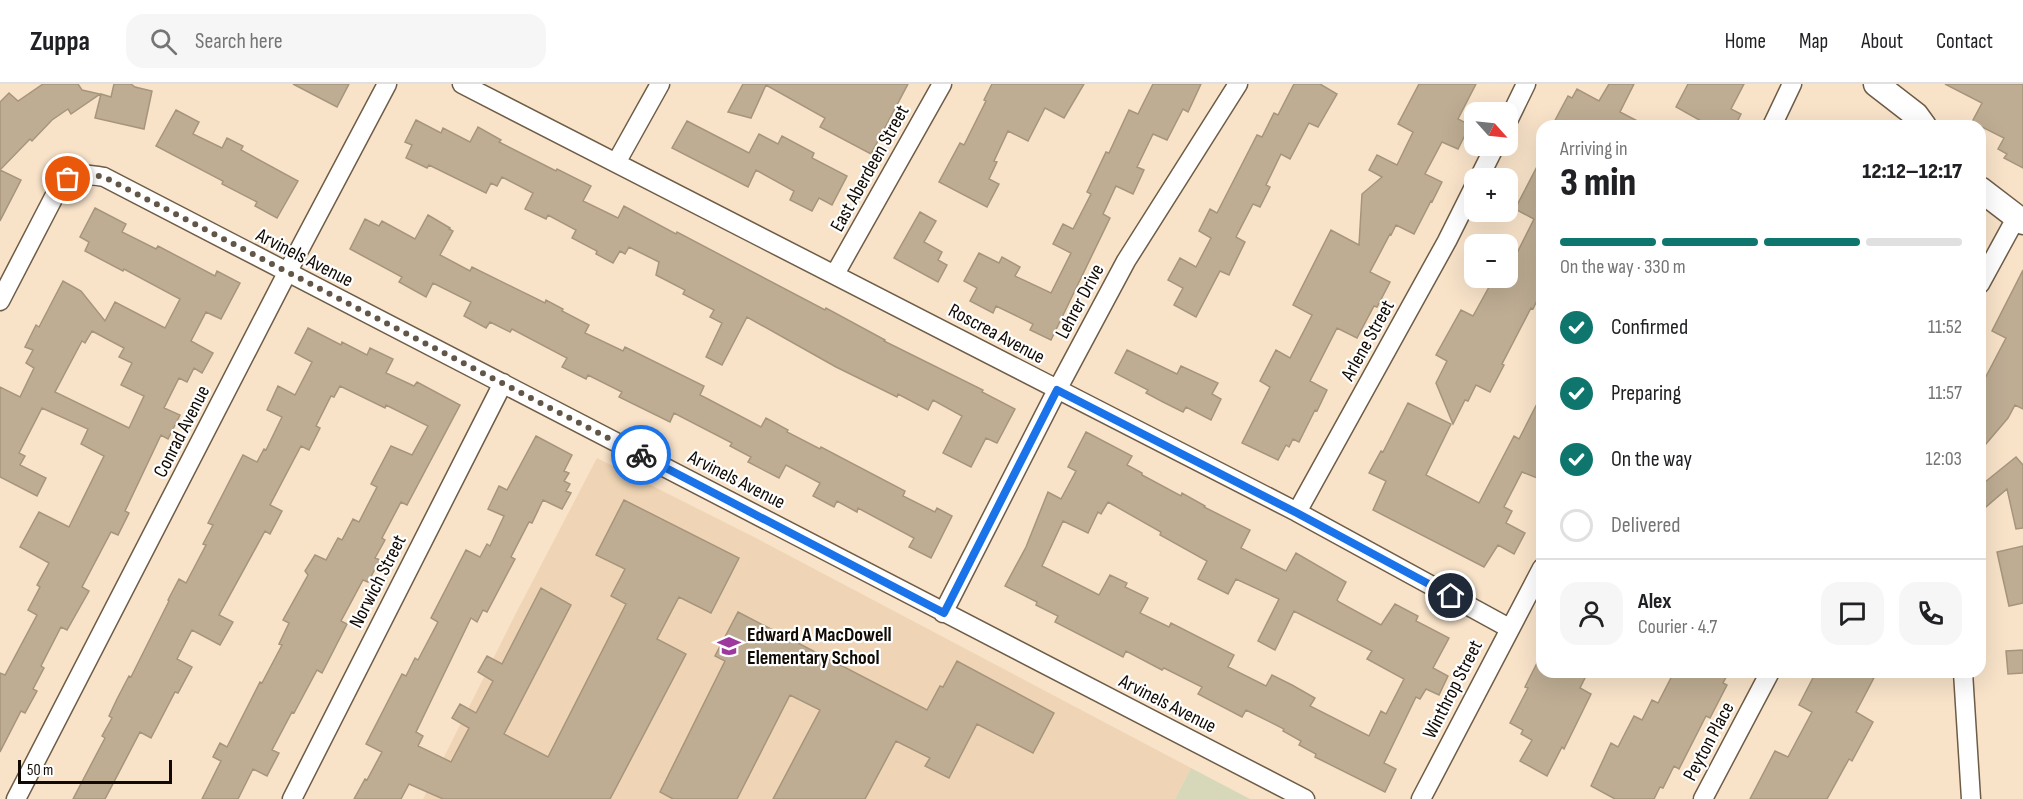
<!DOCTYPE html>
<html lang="en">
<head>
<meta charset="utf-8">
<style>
	:root { --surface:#fff; --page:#f6f6f6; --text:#202124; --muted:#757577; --line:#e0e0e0; --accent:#0f766e }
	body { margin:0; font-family:"Sofia Sans Condensed",sans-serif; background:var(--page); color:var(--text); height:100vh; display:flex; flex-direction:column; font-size:22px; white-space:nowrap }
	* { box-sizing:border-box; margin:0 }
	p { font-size:20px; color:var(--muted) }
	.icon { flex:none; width:33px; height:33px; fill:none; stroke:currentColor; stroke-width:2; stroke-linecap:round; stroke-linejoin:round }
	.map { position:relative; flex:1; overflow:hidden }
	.panel { position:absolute; left:1536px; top:36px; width:450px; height:558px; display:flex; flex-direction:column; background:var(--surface); border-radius:18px; box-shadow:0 6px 24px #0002 }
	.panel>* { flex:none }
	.needle { width:39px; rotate:117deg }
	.buttons { position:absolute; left:1464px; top:18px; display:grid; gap:12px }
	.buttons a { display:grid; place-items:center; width:54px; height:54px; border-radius:12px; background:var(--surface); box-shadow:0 6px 24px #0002; font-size:30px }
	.scale { position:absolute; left:18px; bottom:15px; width:154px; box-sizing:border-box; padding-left:6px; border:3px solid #110a03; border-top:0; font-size:16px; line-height:21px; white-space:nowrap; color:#110a03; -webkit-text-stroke:4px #fff; paint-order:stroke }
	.pin { position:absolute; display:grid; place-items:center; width:51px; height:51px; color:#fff; margin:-26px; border:3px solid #fff; border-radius:50%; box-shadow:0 2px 6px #0007 }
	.courier { position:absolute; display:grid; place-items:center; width:60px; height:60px; margin:-30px; border:4px solid #1a73e8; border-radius:50%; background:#fff; color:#222; box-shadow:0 2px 8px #0007 }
	.summary em { font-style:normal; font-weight:800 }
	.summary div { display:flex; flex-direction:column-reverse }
	.summary { display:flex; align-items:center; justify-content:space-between; height:102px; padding:0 24px }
	h1 { font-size:39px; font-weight:800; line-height:45px }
	.bar { display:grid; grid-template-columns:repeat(4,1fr); gap:9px 6px; align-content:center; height:72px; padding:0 24px }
	.bar i { height:8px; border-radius:4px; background:var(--line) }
	.bar .current { background:var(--accent) }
	.bar p { grid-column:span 4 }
	.line { display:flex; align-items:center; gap:15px; padding:0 24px; border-top:2px solid var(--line) }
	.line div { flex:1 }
	.round { display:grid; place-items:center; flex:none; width:63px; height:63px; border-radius:18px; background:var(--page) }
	ol { padding:0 24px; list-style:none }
	li { display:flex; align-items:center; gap:18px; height:66px }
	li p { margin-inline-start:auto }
	li .icon { padding:6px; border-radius:50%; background:var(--accent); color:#fff; stroke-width:4 }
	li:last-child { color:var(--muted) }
	li i { width:33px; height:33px; border:3px solid var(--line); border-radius:50% }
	header { display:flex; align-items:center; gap:36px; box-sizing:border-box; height:84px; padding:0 30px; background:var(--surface); border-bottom:2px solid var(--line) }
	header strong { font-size:28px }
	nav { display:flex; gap:33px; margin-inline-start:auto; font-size:21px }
	.search { width:420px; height:54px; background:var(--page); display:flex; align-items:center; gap:15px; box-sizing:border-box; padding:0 21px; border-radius:18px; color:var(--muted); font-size:22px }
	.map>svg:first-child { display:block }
	.built { fill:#efd5b5 }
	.green { fill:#d6d8b9 }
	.building { fill:#bead93; stroke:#a6957c; stroke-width:1.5; fill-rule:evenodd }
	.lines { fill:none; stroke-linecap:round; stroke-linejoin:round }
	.minor-casing { stroke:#6e5c46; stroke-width:21 }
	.tertiary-casing { stroke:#6e5c46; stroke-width:27 }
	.minor { stroke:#fff; stroke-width:18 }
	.tertiary { stroke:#fff; stroke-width:24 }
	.done { stroke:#625648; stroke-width:6; stroke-dasharray:0 10.8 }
	.route { stroke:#1a73e8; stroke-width:8 }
	.labels { text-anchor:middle; stroke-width:4.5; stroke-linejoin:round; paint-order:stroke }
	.street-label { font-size:20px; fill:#110a03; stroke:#fff }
	.poi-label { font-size:20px; font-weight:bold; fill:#110a03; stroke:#fff; text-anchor:start }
</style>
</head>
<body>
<header>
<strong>Zuppa</strong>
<div class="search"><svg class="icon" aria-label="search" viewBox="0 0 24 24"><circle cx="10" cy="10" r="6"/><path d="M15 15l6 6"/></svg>Search here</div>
<nav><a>Home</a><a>Map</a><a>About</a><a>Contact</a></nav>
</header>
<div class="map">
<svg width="2023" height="715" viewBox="0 0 2023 715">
	<rect width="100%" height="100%" fill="#f8e3c9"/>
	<path class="built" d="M597,374l159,80 435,230 -16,31h-752l92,-184z"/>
	<path class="green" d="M1191,684l59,31h-75z"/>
	<path class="building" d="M43,0h35l4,6 18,4 -29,20 -3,-5 -16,11 -20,21 -2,-2 -30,31v-68l9,-9 9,8z
		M114,0h17l4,3 17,4 -8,38 -49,-11 6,-24 10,3z
		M293,0h56l-12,23z
		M743,0h165l-37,70 -51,-27 5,-9 -59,-33 -15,33 -23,-6z
		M992,0h92l-20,34 -19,-10 -17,33 -20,-10 -14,30 3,1 -8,17 10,5 -12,23 -48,-25 21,-39 4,2 22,-44 -2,-1z
		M1153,0h48l-13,28 -5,-3 -16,31 -14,-6 -16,33 7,3 -11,24 -17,-8 -13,28 7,4 -59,122 -21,-10 3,-6 -37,-18 -3,7 -23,-12 7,-13 -13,-7 15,-28 20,10 3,-6 18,10 -5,9 36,17 20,-40 -18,-9 10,-20 10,5 18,-35 -4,-2 19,-40 3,1 20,-43 9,4z
		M1294,0h26l17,10 -19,33 -9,-4 -19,36 -9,-5 -15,31 4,2 -10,20 -7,-3 -17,33 9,5 -16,33 -9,-4 -24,46 -22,-12 9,-17 -15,-8 12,-22 16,9 15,-29 -12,-7 11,-22 7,4 40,-78 5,2 12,-24 4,2z
		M1419,0h57l-18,35 12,6 -12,24 -16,-7 -17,32 17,8 -10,20 -1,-1 -17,33 -18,-9 -5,10 -1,-1 -20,38 20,10 -13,25 -3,-1 -17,32 -20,-10 -27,53 17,9 -10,21 -2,-1 -16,32 -6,-3 -4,8 -3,-2 -8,15 -36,-17 28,-56 -10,-6 16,-31 14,8 22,-43 -19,-10 38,-75 28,15 3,-51 20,-17 -13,-7 8,-15 20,10 16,-33 -15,-8z
		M1609,0h25l-14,28 27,14h-95l16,-30 4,2 5,-9 22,12z
		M1688,0h56l-13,25 10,5 -6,12h-25l-34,-19z
		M1945,0h78v84l-19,-10 3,-4 -9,-5 6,-11 -32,-16 10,-19z
		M176,26l23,12 -6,12 29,14 5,-10 16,8 -2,4 57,31 -21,37 -22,-12 2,-4 -35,-18 1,-3 -67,-35z
		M416,36l25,13 2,-5 27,14 8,-15 23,13 -2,2 57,29 1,-2 34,17 -8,15 35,17 6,-12 52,28 1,-2 148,78 1,-2 59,32 -1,1 99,49 -1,2 33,17 -18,34 -11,-5 -15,29 -28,-14 19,-37 -29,-16 -5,10 -30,-16 -1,3 -61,-30 -89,-50 -25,48 -16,-8 16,-34 -12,-6 4,-7 -31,-16 2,-4 -29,-15 3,-13 -30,-15 -4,7 -5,-3 -7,12 -17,-9 1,-3 -25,-13 4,-8 -28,-15 -2,4 -21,-10 8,-16 -31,-16 -5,9 -6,-3 -5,10 -57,-28 -2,3 -21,-10 6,-13 -7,-3z
		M687,37l62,32 10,-19 19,10 4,-8 32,17 -2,5 35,18 -15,29 -13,-7 -7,13 -22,-11 4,-9 -38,-21 -8,17 -76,-39z
		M1542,73v133l-9,19 -2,-1 -29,56 2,1 -14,27 -14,-7 -8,16 -3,-1 -12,24 -17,-41 11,-22 -11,-6 25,-45 12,6 21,-38h14v-7l26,-52 -19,-10z
		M0,86l21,10 -21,41z
		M95,124l31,16 -4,8 34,17 2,-3 57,30 2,-5 23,12 -19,36 -15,-7 -15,29 22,12 -11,20 -8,-5 -7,14 -8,-4 -15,30 16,7 -12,24 -7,-4 -36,76 4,2 -11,22 -7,-3 -29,55 7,4 -22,39 -6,-3 -20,39 3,2 -11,21 4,2 -12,22 -4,-2 -21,41v-79l5,2 32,-60 -9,-5 12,-23 -3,-2 12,-22 -29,-16 19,-35 30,15 35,-71 -23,-12 7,-15 -46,-21 -23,45 6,3 -5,9 26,13 -9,18 -37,-19v-90l20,10 14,-29 -8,-5 7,-13 -8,-3 11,-22 3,2 24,-46 18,10 24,30 10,-19 50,26 15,-29 -56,-30 -1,2 -38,-20 4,-9 -9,-5zM92,247l32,17 -5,9 13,6 -11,22 23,11 -15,32 -74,-36 27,-51 3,2z
		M920,128l16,9 -12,21 18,10 -4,8 9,5 -9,17 -44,-24z
		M428,131l22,13 -1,1 4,2 -13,24 30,16 2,-4 73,36 1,-3 17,9 -1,2 27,14 -4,8 38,18 2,-4 79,39 -4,9 6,3 55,29 5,-9 22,12 -1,2 33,17 1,-2 84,44 -2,5 32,16 2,-4 15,8 -21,42 -22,-11 5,-9 -56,-30 -1,4 -20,-11 -3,6 -21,-11 7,-13 -34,-18 -7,13 -31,-16 3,-5 -21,-11 2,-3 -58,-30 -4,9 -51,-25 3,-5 -34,-17 -2,4 -24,-12 5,-9 -55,-29 -2,3 -20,-10 -4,6 -22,-12 7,-14 -38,-19 -7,14 -27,-15 3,-5 -52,-28 15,-30 14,7 3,-5 33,18z
		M2023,186v139l-8,-4 -7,13 -28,33v-63l26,-50 -14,-7z
		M308,244l33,17 1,-3 25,13 3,-7 23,11 -7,14 28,13 3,-4 43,23 -53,100 -6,-3 -19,36 3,2 -10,18 5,2 -12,22 -5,-2 -22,41 6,3 -25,49 -5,-3 -23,43 -2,-1 -20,38 7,3 -12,23 -14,-7 -15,30h-36l19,-38 -8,-4 7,-14 7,4 33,-65 2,1 20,-38 -3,-1 10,-21 -6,-3 25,-45 -3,-4 10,-16 11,5 12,-22 4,2 11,-21 6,3 18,-35 -6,-3 20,-38 21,9 16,-29 -42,-21 -1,3 -45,-22 -6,11 -3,-1 -15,30 4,2 -11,22 -8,-4 -31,59 12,6 -12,23 -5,-3 -46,84 14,7 -13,23 -28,-15 -15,29 15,8 -14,26 -3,-1 -24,46 -11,-6 -35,67h-32l32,-61 -3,-2 10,-18 -3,-2 8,-17 12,-23 2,1 38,-76 -1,-1 11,-21 7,4 20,-38 -3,-1 10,-19 -5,-2 35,-68 14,7 7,-13 2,1 16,-33 -15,-7 11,-24 17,9 17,-33 -17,-9z
		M1127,266l50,24 4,-8 37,17 -6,11 9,5 -10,21 -25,-13 -3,5 -20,-10 -17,-9 2,-3 -33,-17z
		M1542,310v86l-20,-8 -18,35 8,4 -6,12 19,10 -11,21 -16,-9 -14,22 -111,-57 13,-29 -17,-8 12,-22 2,1 25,-49 43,21 -25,51 53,28 35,-67 5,3z
		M1086,348l46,24 -5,9 15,8v2l39,21 1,-3 23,13 -1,1 46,23 -9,18 45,23 10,-18 50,29 -9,18 2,2 42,23 14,-21 23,12 -2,5 33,17 -16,30 15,8 -9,19 -13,-6 -6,10 -4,-2 -32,66 12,6 -11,23 -70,-35 1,-3 -17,-9 2,-4 -18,-10 1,-2 -38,-19 -4,7 -44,-23 4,-7 -38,-19 -2,2 -36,-19 -3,6 -68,-35 3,-6 -22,-11 1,-3 -32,-16 21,-39 22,-55 13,7 15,-28 -8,-4zM1108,418l53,30 -1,3 47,26 -9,18 30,15 8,-15 43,20 -21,42 17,9 19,-39 78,40 -5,8 37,20 -18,35 -5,-3 -12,25 -59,-30 5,-8 -23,-13 -20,-10 -6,11 -38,-19 6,-12 -63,-32 -2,4 -29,-14 8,-15 -23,-11 2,-4 -17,-8 -11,20 -57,-29 21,-45 25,12 10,-21 3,2z
		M536,352l36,19 -8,16 5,2 -5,8 6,3 -4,7 5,2 -9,16 -19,-9 -11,23 -3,-1 -18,35 4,2 -28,53 -4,-2 -6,12 -6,-4 -55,114 7,4 -5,10 33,16 18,-34 -17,-10 8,-14 16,9 17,-32 -15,-9 9,-16 15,8 39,-76 30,17 -67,129 44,23 78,-153 -15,-8 14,-27 -29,-14 28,-55 115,58 -28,55 -32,-16 -22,42 29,15 -76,145h-167l-34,-15 -8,15h-47l11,-20 2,1 15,-28 -16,-8 36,-70 4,2 9,-18 3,2 20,-38 -7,-4 35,-68 14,7 7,-13 3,2 14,-30 -16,-7 11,-23 8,4z
		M2016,373l7,8v63l-7,1 -9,-40 -27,23v-26z
		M2023,462v57l-14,3 -12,-54z
		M738,528l189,98 13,-24 3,1 14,-26 97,52 -21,40 -56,-29 -28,54 -24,-12 5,-8 -34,-17 -31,58h-92l47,-89 -30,-15 -53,104h-64l-13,-7 65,-131 -10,-5z
		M2023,566v23l-15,1 -2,-23z
		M1537,579l5,3v6h46l-8,16 11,6 -27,55 -2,-2 -15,29 -27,-15 12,-21 -11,-6 2,-4 -13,-7 18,-35 -3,-1z
		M1674,588h55l-6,11 4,2 -17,33 -4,-2 -27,53 -5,-3 -11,22 -3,-1 -6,12h-39l-24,-13 20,-43 7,4 16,-31 8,4 10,-20 6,3z
		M1816,588h61l-21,40 17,10 -21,39 -3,-2 -22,40h-77l25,-48 13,6 24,-45 -13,-7z"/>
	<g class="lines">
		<g class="minor-casing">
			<path id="minor" d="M462,0l835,428 212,116
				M1508,37l18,-37
				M1772,42l20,-42
				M616,79l44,-79
				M1479,94l16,-32
				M835,190l107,-190
				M1980,200l36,-66
				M0,217l56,-108c17,-21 22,-20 48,-16l1201,622
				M1297,428l150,-271 27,-54
				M943,529l114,-223 69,-129 112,-177
				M1963,588l8,127
				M16,715l271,-526 100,-189
				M292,715l211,-416
				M1421,715l121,-231
				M1703,715l67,-127"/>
		</g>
		<g class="tertiary-casing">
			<path id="tertiary" d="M1876,0l40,31 8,11
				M1980,105l43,33"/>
		</g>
		<use href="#minor" class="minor"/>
		<use href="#tertiary" class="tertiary"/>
	</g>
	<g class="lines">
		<path class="done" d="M68,95l13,-6 23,4 537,278"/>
		<path class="route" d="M641,371l303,158 113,-223 240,123 154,83"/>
	</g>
	<defs>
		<g id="school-bare" transform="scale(1.8)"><path d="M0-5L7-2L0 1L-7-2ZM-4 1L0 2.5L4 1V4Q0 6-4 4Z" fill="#9c389e" stroke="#fff" stroke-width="2.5" paint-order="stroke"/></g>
	</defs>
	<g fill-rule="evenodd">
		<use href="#school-bare" x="729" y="562"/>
	</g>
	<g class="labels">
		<g class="street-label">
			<text transform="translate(869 84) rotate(-61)" y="7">East Aberdeen Street</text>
			<text transform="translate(305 173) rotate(27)" y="7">Arvinels Avenue</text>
			<text transform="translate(1079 217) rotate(-62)" y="7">Lehrer Drive</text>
			<text transform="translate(997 249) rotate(28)" y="7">Roscrea Avenue</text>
			<text transform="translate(1367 256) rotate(-61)" y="7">Arlene Street</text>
			<text transform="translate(181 347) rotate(-63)" y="7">Conrad Avenue</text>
			<text transform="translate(737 395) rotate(27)" y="7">Arvinels Avenue</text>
			<text transform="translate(377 497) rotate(-63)" y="7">Norwich Street</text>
			<text transform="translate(1452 605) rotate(-63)" y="7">Winthrop Street</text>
			<text transform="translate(1168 619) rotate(27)" y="7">Arvinels Avenue</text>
			<text transform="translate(1708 657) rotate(-62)" y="7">Peyton Place</text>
		</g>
		<g class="poi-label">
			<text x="747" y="557">Edward A MacDowell<tspan x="747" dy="23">Elementary School</tspan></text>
		</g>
	</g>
</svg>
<div class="buttons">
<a><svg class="needle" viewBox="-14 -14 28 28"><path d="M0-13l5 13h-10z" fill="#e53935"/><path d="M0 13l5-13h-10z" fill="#757577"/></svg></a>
<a>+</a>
<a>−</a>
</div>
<div class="scale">50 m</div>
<div class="pin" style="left:68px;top:95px;background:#ea580c"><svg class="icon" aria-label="bag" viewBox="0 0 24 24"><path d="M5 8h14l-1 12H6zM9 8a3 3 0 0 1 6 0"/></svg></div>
<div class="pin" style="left:1451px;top:512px;background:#1f2937"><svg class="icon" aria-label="home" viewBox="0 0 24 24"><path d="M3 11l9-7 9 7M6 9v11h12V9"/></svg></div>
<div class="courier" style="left:641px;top:371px"><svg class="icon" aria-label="bike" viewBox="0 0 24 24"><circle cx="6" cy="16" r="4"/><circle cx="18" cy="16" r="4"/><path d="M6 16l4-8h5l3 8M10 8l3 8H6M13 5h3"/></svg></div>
<section class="panel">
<div class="summary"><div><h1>3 min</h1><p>Arriving in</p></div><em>12:12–12:17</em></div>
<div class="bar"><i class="current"></i><i class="current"></i><i class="current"></i><i></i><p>On the way · 330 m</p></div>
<ol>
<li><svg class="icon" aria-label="check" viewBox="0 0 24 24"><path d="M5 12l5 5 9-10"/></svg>Confirmed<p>11:52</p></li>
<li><svg class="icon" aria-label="check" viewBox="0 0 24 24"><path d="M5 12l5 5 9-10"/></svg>Preparing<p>11:57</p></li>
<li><svg class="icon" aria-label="check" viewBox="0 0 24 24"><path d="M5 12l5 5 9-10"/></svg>On the way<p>12:03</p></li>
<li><i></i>Delivered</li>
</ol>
<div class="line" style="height:108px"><a class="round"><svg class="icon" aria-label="person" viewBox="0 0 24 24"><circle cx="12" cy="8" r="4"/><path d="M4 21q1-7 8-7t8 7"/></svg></a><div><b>Alex</b><p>Courier · 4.7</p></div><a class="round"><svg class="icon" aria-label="chat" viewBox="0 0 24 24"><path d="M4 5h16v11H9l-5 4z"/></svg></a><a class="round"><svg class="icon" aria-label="phone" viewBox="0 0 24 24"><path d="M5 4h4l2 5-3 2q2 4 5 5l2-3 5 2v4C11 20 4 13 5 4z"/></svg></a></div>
</section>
</div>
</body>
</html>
